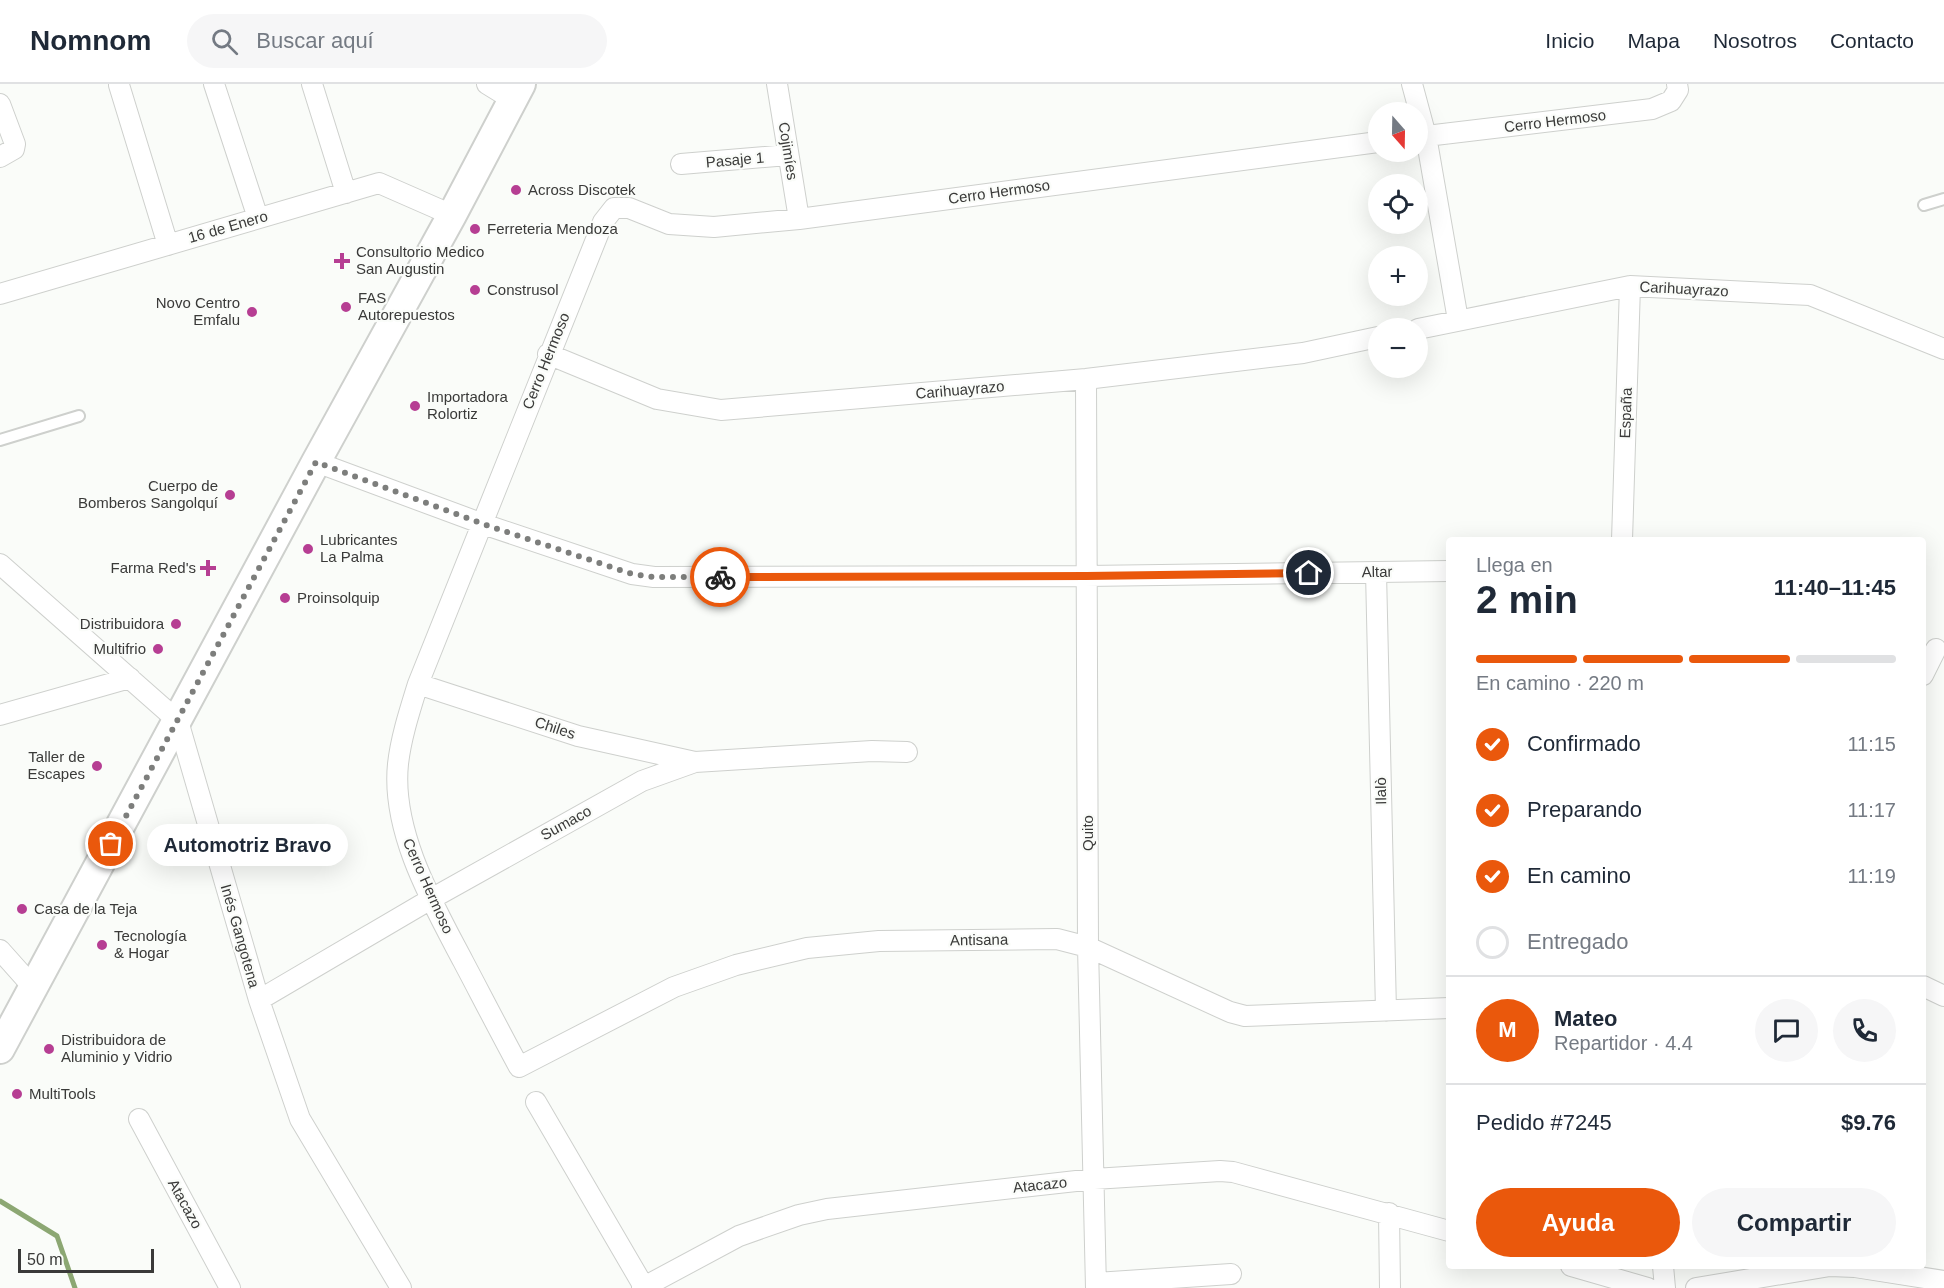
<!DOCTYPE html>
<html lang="es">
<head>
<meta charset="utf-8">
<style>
	:root { --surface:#fff; --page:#f6f6f7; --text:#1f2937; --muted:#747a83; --line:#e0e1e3; --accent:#ea580c }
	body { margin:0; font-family:Arial,sans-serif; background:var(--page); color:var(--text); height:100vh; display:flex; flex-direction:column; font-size:22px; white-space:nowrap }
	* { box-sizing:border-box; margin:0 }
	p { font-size:20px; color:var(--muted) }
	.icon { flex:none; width:33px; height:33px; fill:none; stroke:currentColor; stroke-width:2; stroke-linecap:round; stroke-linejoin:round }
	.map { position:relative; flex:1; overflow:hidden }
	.drawer { position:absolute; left:1446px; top:453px; width:480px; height:732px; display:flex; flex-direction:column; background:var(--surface); border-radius:6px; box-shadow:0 6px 24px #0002 }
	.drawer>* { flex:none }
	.needle { width:39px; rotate:160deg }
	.controls { position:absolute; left:1368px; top:18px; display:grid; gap:12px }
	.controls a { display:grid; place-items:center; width:60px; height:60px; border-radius:50%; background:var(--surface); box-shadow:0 6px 24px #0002; font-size:30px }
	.scale { position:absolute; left:18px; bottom:15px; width:136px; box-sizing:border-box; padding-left:6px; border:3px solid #3a3a39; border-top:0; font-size:16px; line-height:21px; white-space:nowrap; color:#3a3a39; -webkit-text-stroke:4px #fafcf9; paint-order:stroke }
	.pin { position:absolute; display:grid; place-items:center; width:51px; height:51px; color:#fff; margin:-26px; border:3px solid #fff; border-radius:50%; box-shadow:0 2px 6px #0007 }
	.courier { position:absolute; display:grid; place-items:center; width:60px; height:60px; margin:-30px; border:4px solid #ea580c; border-radius:50%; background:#fff; color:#222; box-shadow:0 2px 8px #0007 }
	.bubble { position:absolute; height:42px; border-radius:21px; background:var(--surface); box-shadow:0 6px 24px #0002; font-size:20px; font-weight:700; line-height:42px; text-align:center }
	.summary em { font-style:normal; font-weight:700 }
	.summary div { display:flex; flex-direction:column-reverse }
	.summary { display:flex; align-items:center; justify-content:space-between; height:102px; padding:0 30px }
	h1 { font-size:39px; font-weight:700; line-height:45px }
	.bar { display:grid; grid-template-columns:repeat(4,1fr); gap:9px 6px; align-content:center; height:72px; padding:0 30px }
	.bar i { height:8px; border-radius:4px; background:var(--line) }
	.bar .on { background:var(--accent) }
	.bar p { grid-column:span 4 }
	.line { display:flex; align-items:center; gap:15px; padding:0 30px; border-top:2px solid var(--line) }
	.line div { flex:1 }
	.round { display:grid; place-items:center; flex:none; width:63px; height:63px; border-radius:32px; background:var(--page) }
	ol { padding:0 30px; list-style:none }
	li { display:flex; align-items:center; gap:18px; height:66px }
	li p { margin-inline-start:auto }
	li .icon { padding:6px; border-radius:50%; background:var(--accent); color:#fff; stroke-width:4 }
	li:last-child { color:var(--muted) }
	li i { width:33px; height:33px; border:3px solid var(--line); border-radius:50% }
	.action { display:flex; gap:12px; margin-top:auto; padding:12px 30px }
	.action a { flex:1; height:69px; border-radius:36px; background:var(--accent); color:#fff; font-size:24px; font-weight:700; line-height:69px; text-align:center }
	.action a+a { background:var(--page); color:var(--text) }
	header { display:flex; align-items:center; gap:36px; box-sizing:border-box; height:84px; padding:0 30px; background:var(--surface); border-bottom:2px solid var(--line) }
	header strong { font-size:28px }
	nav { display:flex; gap:33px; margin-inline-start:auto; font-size:21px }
	.search { width:420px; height:54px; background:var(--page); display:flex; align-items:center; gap:15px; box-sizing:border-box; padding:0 21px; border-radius:33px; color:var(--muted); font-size:22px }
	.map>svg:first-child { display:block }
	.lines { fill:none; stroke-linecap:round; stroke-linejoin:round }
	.stream { stroke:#8ca773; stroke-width:5 }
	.lane-casing { stroke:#ced0cd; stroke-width:14 }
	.street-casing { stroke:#ced0cd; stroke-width:22 }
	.secondary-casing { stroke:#ced0cd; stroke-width:32 }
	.lane { stroke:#fff; stroke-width:10 }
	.street { stroke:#fff; stroke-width:20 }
	.secondary { stroke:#fff; stroke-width:28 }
	.done { stroke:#7d7e7c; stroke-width:6; stroke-dasharray:0 10.8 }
	.route { stroke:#ea580c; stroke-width:8 }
	.poi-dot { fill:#b63e93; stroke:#fafcf9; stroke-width:2 }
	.labels { text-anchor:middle; stroke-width:4.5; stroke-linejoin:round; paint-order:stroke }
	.street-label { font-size:15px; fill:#3a3a39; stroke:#fafcf9 }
	.poi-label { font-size:15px; fill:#3a3a39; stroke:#fafcf9; text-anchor:start }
</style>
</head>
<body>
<header>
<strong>Nomnom</strong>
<div class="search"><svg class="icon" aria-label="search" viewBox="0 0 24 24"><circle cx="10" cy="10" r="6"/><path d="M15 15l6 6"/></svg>Buscar aquí</div>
<nav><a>Inicio</a><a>Mapa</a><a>Nosotros</a><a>Contacto</a></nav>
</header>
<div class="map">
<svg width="1944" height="1204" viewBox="0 0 1944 1204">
	<rect width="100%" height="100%" fill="#fafcf9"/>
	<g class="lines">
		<path class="stream" d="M0,1117l57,35 18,52"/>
		<g class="lane-casing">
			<path id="lane" d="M1924,121l20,-6
				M0,356l79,-24"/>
		</g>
		<g class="street-casing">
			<path id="street" d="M214,0l44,134
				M312,0l34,109
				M487,0l26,16
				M777,0l22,135
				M1412,0l14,52 32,184
				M119,1l49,160
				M1418,53l234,-28 19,-8 7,-11 -1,-6
				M1378,58l-579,77 -85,8 -45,-3 -40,-16h-15l-11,14 -185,462c-8,26 -17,53 -20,80 -7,68 35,140 65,197 19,36 37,71 56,106l155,-80 62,-22 71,-17 72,-7 178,-2 31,8 142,65 15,4 204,-8
				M0,73l14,-8 1,-5 -15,-40
				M681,80l107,-9
				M0,210l379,-111 73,32
				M1418,245l212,-43 180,9 134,54
				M548,270l109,45 64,11 365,-31 217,-26 75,-16
				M1086,295l2,568 8,341
				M316,378l167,62 149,50 22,3 432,-1 363,-5
				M1622,456l8,-254
				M0,480l178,157 81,279 41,119 101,169
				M1376,488l10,439
				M1923,591l13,-26
				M418,600l160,52 117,26
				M0,631l130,-37
				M0,866l33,37
				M1923,902l21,10
				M259,916l172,-101 211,-118 53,-19 177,-11 35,1
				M536,1018l108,185
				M139,1035l91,169
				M1389,1129l1,75
				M1571,1182l77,22
				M1663,1182l2,22
				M1096,1199l135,-9
				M642,1204l97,-52 60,-21 28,-6 267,-30 126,-8 13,1 216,59
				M1696,1204l134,-22 25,1 89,14"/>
		</g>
		<g class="secondary-casing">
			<path id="secondary" d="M0,965l316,-587 136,-247 69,-131"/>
		</g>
		<use href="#lane" class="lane"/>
		<use href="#street" class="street"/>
		<use href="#secondary" class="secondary"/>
	</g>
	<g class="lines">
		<path class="done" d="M111,760l205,-382 167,62 149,50 22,3h66"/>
		<path class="route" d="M720,493l366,-1 223,-3"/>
	</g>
	<g class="poi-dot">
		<circle cx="516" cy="106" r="6"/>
		<circle cx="475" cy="145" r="6"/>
		<path d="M339 168h6v6h6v6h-6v6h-6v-6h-6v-6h6z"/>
		<circle cx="475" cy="206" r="6"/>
		<circle cx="346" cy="223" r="6"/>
		<circle cx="252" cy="228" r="6"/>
		<circle cx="415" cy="322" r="6"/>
		<circle cx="230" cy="411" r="6"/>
		<circle cx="308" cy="465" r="6"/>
		<path d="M205 475h6v6h6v6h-6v6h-6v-6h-6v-6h6z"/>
		<circle cx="285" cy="514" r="6"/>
		<circle cx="176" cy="540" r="6"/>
		<circle cx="158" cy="565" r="6"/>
		<circle cx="97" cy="682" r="6"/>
		<circle cx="22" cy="825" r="6"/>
		<circle cx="102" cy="861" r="6"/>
		<circle cx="49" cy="965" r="6"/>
		<circle cx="17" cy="1010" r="6"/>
	</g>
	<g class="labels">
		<g class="street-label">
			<text transform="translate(1555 37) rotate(-7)" y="5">Cerro Hermoso</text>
			<text transform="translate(788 67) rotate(81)" y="5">Cojimíes</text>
			<text transform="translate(735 76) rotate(-5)" y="5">Pasaje 1</text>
			<text transform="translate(999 108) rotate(-8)" y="5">Cerro Hermoso</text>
			<text transform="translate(228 143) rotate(-16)" y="5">16 de Enero</text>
			<text transform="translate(1684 205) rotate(3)" y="5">Carihuayrazo</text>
			<text transform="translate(546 277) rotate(-68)" y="5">Cerro Hermoso</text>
			<text transform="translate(960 306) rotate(-5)" y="5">Carihuayrazo</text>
			<text transform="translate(1626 329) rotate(-88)" y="5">España</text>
			<text transform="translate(1377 488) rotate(-1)" y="5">Altar</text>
			<text transform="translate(555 644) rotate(18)" y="5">Chiles</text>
			<text transform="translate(1381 707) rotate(-91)" y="5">Ilalò</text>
			<text transform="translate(566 739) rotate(-29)" y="5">Sumaco</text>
			<text transform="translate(1088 749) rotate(-90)" y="5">Quito</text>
			<text transform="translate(428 802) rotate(66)" y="5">Cerro Hermoso</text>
			<text transform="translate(240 852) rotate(74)" y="5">Inés Gangotena</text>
			<text transform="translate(979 856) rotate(-1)" y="5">Antisana</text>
			<text transform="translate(1040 1101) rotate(-6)" y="5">Atacazo</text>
			<text transform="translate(185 1120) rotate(61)" y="5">Atacazo</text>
		</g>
		<g class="poi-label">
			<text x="528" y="111">Across Discotek</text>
			<text x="487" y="150">Ferreteria Mendoza</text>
			<text x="356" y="173">Consultorio Medico<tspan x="356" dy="17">San Augustin</tspan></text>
			<text x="487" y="211">Construsol</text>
			<text x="358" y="219">FAS<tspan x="358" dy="17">Autorepuestos</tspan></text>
			<text x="240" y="224" text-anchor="end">Novo Centro<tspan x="240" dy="17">Emfalu</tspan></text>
			<text x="427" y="318">Importadora<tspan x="427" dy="17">Rolortiz</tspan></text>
			<text x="218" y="407" text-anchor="end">Cuerpo de<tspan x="218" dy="17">Bomberos Sangolquí</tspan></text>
			<text x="320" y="461">Lubricantes<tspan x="320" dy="17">La Palma</tspan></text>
			<text x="196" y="489" text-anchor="end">Farma Red's</text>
			<text x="297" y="519">Proinsolquip</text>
			<text x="164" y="545" text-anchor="end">Distribuidora</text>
			<text x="146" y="570" text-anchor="end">Multifrio</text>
			<text x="85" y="678" text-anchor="end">Taller de<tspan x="85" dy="17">Escapes</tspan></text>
			<text x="34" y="830">Casa de la Teja</text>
			<text x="114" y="857">Tecnología<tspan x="114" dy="17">&amp; Hogar</tspan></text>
			<text x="61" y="961">Distribuidora de<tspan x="61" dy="17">Aluminio y Vidrio</tspan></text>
			<text x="29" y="1015">MultiTools</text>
		</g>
	</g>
</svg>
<div class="controls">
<a><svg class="needle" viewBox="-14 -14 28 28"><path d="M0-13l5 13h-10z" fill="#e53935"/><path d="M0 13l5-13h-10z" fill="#747a83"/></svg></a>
<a><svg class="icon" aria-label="locate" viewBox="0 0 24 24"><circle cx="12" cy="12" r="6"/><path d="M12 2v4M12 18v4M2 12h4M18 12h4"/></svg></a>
<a>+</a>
<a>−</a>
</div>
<div class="scale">50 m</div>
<div class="pin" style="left:111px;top:760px;background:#ea580c"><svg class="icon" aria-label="bag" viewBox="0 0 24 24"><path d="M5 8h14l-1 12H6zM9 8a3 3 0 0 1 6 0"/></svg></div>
<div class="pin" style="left:1309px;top:489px;background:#1f2937"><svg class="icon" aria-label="home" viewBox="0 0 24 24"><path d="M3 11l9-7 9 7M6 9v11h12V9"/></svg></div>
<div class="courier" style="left:720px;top:493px"><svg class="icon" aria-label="bike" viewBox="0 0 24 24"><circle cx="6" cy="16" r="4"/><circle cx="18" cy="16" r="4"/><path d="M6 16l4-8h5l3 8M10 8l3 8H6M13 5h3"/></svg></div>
<div class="bubble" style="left:147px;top:740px;width:201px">Automotriz Bravo</div>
<section class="drawer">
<div class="summary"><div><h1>2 min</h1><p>Llega en</p></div><em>11:40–11:45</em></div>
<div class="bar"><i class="on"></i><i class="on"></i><i class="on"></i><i></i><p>En camino · 220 m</p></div>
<ol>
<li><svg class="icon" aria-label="check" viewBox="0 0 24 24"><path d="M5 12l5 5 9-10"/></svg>Confirmado<p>11:15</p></li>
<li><svg class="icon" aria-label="check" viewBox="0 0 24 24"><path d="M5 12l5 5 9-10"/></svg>Preparando<p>11:17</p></li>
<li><svg class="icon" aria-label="check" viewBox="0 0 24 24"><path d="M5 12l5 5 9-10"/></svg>En camino<p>11:19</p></li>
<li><i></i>Entregado</li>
</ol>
<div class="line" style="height:108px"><b class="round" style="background:var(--accent);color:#fff">M</b><div><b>Mateo</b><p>Repartidor · 4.4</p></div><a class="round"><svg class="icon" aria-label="chat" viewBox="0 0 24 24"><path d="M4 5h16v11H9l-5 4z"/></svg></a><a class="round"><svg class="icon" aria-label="phone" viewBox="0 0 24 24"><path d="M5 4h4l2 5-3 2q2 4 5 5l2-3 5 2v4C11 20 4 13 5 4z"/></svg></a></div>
<div class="line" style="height:78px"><div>Pedido #7245</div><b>$9.76</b></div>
<div class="action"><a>Ayuda</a><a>Compartir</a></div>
</section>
</div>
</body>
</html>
